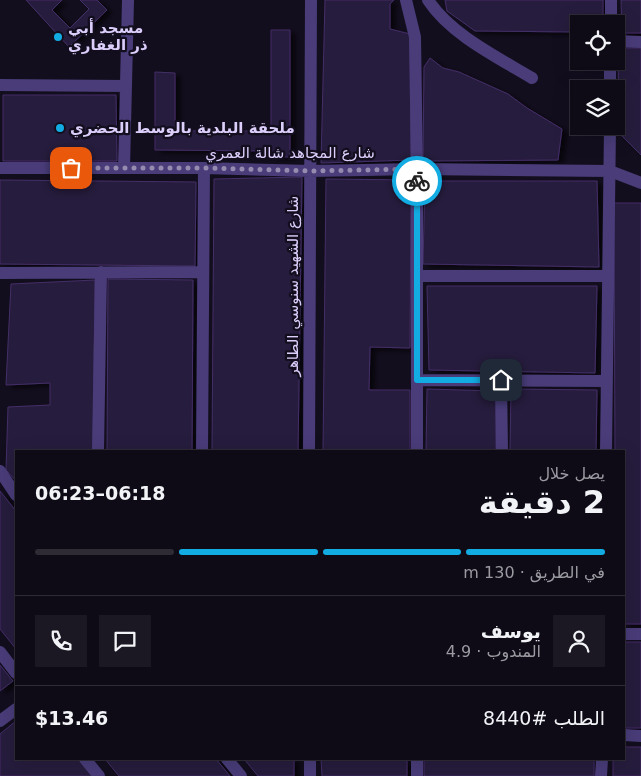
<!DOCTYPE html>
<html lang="ar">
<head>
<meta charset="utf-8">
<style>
	:root { --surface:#0e0a16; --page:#1c1823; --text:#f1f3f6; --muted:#9b9aa1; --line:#2e2b35; --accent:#12ace3 }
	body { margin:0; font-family:"DejaVu Sans","Noto Sans Arabic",sans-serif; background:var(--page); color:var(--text); direction:rtl; height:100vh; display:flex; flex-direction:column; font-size:19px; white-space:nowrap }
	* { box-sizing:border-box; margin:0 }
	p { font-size:16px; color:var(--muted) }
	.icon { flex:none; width:28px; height:28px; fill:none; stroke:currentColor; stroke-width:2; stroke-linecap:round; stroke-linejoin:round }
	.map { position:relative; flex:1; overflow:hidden; direction:ltr }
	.side { position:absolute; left:15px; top:450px; width:610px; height:310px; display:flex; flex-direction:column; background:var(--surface); border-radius:0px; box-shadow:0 5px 20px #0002,0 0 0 1px var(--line); direction:rtl }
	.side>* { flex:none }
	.buttons { position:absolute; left:570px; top:15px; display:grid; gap:10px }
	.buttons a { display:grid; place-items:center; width:55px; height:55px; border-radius:0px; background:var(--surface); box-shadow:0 5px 20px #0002,0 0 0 1px var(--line); font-size:25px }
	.pin { position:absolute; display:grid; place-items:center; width:42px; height:42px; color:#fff; margin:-21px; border-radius:10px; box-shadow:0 2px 8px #0006 }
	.courier { position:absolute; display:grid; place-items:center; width:50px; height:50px; margin:-25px; border:4px solid #12ace3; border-radius:50%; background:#fff; color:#222; box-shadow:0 1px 6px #0007 }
	.headline em { font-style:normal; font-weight:800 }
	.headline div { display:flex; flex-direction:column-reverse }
	.headline { display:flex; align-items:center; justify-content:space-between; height:85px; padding:0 20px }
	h1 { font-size:32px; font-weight:800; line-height:38px }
	.bar { display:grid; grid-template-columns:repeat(4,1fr); gap:8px 5px; align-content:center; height:60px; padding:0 20px }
	.bar i { height:6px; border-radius:4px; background:var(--line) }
	.bar .current { background:var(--accent) }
	.bar p { grid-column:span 4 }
	.line { display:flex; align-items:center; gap:12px; padding:0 20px; border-top:1px solid var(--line) }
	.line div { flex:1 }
	.round { display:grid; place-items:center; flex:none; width:52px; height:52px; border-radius:0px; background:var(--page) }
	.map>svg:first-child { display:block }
	.building { fill:#281b3d; stroke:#432f67; filter:url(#shadow) }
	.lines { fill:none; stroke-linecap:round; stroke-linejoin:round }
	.street { stroke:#493c79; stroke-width:12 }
	.done { stroke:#958bae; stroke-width:5; stroke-dasharray:0 9 }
	.route { stroke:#12ace3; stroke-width:6 }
	.poi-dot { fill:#12ace3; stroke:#130e1e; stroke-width:2 }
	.labels { text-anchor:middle; stroke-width:4.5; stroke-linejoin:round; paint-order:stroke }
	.poi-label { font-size:15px; font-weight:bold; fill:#dbcefb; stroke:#130e1e; text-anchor:start }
	.street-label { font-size:15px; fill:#dbcefb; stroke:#130e1e }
</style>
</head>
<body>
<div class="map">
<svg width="641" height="776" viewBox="0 0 641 776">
	<defs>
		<filter id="shadow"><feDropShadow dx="5.5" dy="3" stdDeviation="2.5" flood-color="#0009"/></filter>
	</defs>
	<rect width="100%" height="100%" fill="#130e1e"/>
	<path class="building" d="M26,0h36l-10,10 18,18 19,-19 -9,-9h17l10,10 -38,37z
		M325,0h69l-4,4v25l20,5 1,126 -90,3z
		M445,0h158v24h-24v8l-104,-1 -28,-20z
		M621,0h20v33h-19z
		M271,30h19v127h-19v-6l-116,-1v-78l20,1v58h96z
		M618,48h23v107l-22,-22z
		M430,58l13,10 16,4 49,22 19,14 35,21 -4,31 -135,1 1,-94z
		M3,95h113l1,66h-114z
		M302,177l-4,274h-86l2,-272z
		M326,179l85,1 -1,168 -40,-1 -1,43h41v61h-87z
		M0,180l196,2 -1,84 -195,-2z
		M425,181h172l2,86 -176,-3z
		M614,203h27v421h-17v-173h-9z
		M108,279l85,1 -1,171h-85z
		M95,280l-2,171h-77v30l-10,-11 2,-63 42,-2v-22l-44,2 5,-101z
		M427,286h170l-2,87 -166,-3z
		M427,389l69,2v60h-70z
		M511,389l86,1 -1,61h-86z
		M0,491l16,20v138l-16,-20z
		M624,642h17v86h-17z
		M0,665l13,16 -13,10z
		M16,721v38h67l13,17h-96v-42z
		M624,747h17v29h-28v-17h11z
		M105,759h111l14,17h-111z
		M244,759h50v17h-36z
		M321,759h86v17h-85z
		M424,759h170v17h-170z"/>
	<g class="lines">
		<path class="street" d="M406,0l9,37 2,132v282
			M428,0c22,34 69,57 104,78
			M611,24v-24
			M616,41l25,1
			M0,85l126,1
			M610,89v-28
			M0,168h204l106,3 107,-2 193,2 31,12
			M124,168l4,-168
			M0,273l203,-1
			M417,276h191
			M417,380l190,1
			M501,380l1,71
			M98,451l3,-179
			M202,451l2,-283
			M309,451l2,-451
			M606,451l4,-325
			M0,471l16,24
			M624,634h17
			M0,652l16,21
			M0,721l16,-12
			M624,735l17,1
			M85,759l14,17
			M227,759l14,17
			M310,759v17
			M417,759v17
			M601,776l1,-17"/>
	</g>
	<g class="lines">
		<path class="done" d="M71,168h133l106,3 107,-2v12"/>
		<path class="route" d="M417,181v199h84"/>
	</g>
	<g class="poi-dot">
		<circle cx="58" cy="37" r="5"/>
		<circle cx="60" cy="128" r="5"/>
	</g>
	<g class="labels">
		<g class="poi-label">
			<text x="68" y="33">مسجد أبي<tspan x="68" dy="17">ذر الغفاري</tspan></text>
			<text x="70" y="133">ملحقة البلدية بالوسط الحضري</text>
		</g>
		<g class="street-label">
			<text x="290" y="158">شارع المجاهد شالة العمري</text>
			<text transform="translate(293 286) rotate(-90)" y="5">شارع الشهيد سنوسي الطاهر</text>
		</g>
	</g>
</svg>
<div class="buttons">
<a><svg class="icon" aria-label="locate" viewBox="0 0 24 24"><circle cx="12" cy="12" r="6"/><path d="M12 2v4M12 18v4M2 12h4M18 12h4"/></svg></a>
<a><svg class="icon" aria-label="layers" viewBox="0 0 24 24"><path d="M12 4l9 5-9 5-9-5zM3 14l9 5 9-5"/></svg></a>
</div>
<div class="pin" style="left:71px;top:168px;background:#ea580c"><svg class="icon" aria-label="bag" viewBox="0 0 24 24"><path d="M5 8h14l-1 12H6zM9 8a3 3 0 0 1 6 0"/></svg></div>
<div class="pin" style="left:501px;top:380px;background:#1f2937"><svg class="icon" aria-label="home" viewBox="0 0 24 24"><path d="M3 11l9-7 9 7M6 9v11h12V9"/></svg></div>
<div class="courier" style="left:417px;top:181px"><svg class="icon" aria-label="bike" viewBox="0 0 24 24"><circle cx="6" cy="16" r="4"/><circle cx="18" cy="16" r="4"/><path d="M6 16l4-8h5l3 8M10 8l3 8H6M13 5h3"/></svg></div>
<section class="side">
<div class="headline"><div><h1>2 دقيقة</h1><p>يصل خلال</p></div><em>06:18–06:23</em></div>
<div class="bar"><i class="current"></i><i class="current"></i><i class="current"></i><i></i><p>في الطريق · 130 m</p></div>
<div class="line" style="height:90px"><a class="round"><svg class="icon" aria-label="person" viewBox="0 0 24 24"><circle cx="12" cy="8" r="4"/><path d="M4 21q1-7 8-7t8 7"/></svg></a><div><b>يوسف</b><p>المندوب · 4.9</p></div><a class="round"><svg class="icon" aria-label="chat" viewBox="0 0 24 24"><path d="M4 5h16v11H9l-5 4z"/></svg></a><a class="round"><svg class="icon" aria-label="phone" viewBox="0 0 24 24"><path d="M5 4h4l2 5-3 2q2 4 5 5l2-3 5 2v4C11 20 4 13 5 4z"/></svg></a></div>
<div class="line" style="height:65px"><div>الطلب #8440</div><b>$13.46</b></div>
</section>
</div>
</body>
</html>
